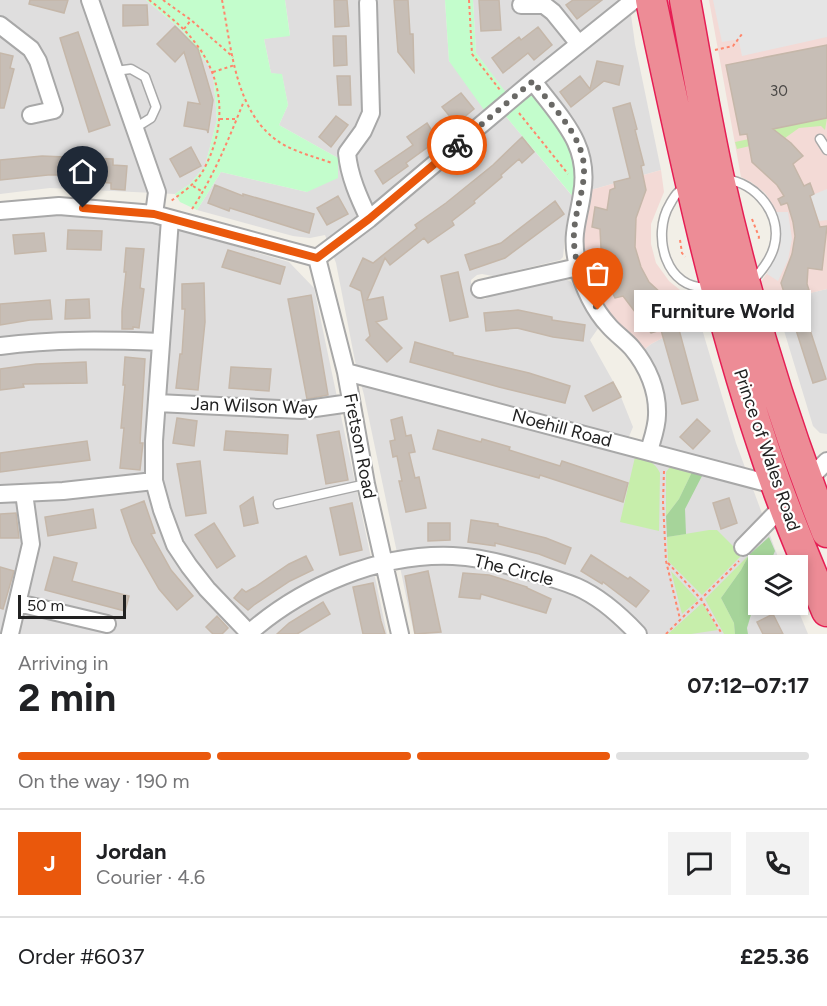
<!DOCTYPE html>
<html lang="en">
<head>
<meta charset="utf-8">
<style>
	:root { --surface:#fff; --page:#f2f2f2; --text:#202124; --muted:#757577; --line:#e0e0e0; --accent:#ea580c }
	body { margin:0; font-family:Figtree,sans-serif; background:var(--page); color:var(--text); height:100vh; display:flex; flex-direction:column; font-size:22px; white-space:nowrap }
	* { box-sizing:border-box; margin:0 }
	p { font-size:20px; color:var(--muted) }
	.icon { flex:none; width:33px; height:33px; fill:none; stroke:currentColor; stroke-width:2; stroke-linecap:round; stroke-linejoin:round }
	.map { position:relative; height:634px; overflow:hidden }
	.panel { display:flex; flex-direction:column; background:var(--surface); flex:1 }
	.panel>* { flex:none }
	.fabs { position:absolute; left:748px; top:555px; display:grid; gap:12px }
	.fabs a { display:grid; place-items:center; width:60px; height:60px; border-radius:0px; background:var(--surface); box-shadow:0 3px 9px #0003; font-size:30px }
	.scale { position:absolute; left:18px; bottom:15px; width:108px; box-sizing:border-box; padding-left:6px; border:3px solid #212121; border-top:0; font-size:16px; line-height:21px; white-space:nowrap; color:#212121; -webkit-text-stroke:4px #fff; paint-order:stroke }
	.pin { position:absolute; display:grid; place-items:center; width:51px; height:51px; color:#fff; margin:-62px -26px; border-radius:50% 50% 50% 0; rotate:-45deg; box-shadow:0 0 6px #0007 }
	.pin .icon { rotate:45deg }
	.courier { position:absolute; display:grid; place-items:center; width:60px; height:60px; margin:-30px; border:4px solid #ea580c; border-radius:50%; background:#fff; color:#222; box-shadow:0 2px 8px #0007 }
	.bubble { position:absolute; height:42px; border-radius:0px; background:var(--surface); box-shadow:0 3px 9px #0003; font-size:20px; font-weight:700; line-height:42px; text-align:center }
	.head em { font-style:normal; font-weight:700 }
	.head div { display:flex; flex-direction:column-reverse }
	.head { display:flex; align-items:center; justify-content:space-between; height:102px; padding:0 18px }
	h1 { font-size:39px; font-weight:700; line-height:45px }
	.bar { display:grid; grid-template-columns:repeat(4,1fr); gap:9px 6px; align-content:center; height:72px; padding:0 18px }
	.bar i { height:8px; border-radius:4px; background:var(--line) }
	.bar .selected { background:var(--accent) }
	.bar p { grid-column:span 4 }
	.line { display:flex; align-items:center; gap:15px; padding:0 18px; border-top:2px solid var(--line) }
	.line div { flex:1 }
	.round { display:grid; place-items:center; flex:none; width:63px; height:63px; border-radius:0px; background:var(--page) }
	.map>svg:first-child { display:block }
	.residential { fill:#dfdede }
	.commercial { fill:#f3dad6 }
	.grass { fill:#c7eeab }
	.forest { fill:#a6d49a }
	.park { fill:#c3fdcc }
	.parking { fill:#e5e5e5 }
	.building { fill:#c7beb6; stroke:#c5b7a9; stroke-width:1.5 }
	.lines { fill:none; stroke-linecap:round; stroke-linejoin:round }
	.lane-casing { stroke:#a8a8a8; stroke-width:11 }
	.street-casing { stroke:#a8a8a8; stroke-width:20 }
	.highway-casing { stroke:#e61e54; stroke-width:33 }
	.path { stroke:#ff866b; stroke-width:2; stroke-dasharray:3 3; stroke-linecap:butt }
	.lane { stroke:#fff; stroke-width:8 }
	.street { stroke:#fff; stroke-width:16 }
	.highway { stroke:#ed8c96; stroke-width:30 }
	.done { stroke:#6a6966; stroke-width:6; stroke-dasharray:0 10.8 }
	.route { stroke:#ea580c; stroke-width:8 }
	.labels { text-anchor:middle; stroke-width:4.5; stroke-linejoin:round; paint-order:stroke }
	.number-label { font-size:15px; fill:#4a4846 }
	.street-label { font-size:18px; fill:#212121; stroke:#fff }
</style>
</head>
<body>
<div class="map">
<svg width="827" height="634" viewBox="0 0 827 634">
	<rect width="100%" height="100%" fill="#f2efe7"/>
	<path class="residential" d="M0,0h146l37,31 30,41 4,48 -12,46 -15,18 -15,10 -125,-6 -50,6z
		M285,0h160l4,61 54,52 70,84 -7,29 -3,31 -3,3 -67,16 -11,-2 -5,1 -6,5v11l7,7 7,1 11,-7 67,-14 8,4 13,24 15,21 -9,13 29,52 14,35 -10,24 24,-9 2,-53 -15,-31 17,-14 48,-25 37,124 45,122 -22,1v38l37,1 12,29h-394l-50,-239 -9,-34 -19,-98 -11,-28 -15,3 -17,-2 -96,-26 24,-38 86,20 31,-34 -59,-33 9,-20 -6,-30 -11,-2 -7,-34 26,-4z
		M473,0h156l6,44 26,126 -70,20 -5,-20 -72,-66 -38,-51z
		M58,212l105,13 126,37 25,26 73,346h-387v-414z
		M827,289v145l-7,-1 -7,-7 -38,-125z"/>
	<path class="commercial" d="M709,0h118v289l-66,16 -3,-19 14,-20 8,-18 1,-14 -2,-13 -10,-22 -4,-6 -14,-11 -10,-5z
		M661,170l3,22 -13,32v20l5,19 13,18 16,13 11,13 3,12 -48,25 -17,14 -58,-86 4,-67 11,-15z"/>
	<path class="grass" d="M827,118l-2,12 -4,-4 -22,2 -14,10 -48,11 -2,-7 19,-4 -1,-5z
		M635,457c12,2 20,5 25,16l-1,58 -39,-9z
		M670,467l22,5 -13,27 -13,17v-44z
		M709,530h8l25,25 -40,40 -34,-34 -1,-24z
		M749,555l-8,15 -20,28 13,25 1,11h-11l-19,-35z
		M670,570l28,30 -16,14 -11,-43z
		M701,604h2l15,26 -27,4h-23z"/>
	<path class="forest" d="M692,472l10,4 -17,33 1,25 -19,3 -1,-21 13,-17z
		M769,537l6,14 -6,14 -10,1v22l-12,40 1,6h-13l-1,-11 -13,-25 20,-28 8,-15z"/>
	<path class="park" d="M146,0h139l5,36 -26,3 7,34 11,1 6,31 -9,20 59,33v20l-31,14 -86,-20 -24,38 -17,-8 -5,-8 15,-10 15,-18 12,-46 -4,-48 -30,-41z
		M445,0h28l3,53 38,50 20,-16 38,49 8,69 -77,-92 -11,8 -43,-60z"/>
	<path class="parking" d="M713,0h114v37l-85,19 -3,-15 -4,1 -1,-2 -12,2z
		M827,189v31l-8,1 -9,-25z
		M776,212h12l4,27 -4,21 -10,21 -11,-7 13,-26 1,-14z"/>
	<path class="building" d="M30,0h38l-4,13 -35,-9z
		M334,0h13l2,26 -14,1z
		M394,0h14l2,34h3l1,38 -16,-20z
		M479,0h20l2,30 -20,1z
		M573,0h29l-25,19 -11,-14z
		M123,5h24l1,20 -25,1z
		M175,26l23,23 15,51 -5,33 -1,-3 -23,-4 4,-24 12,2 -16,-52 -9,10 -18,-18z
		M538,27l14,18 -18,15 -6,-7 -25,20 -11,-15 27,-21 2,3z
		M78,32l32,93 -21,7 -29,-94z
		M333,36h13l1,29 -13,1z
		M827,45v73l-54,11 18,14 12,13 -10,8 11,22 6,-3 4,11 -4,2 10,31 7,-1 -5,44 -14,-2 -1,16 2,6 -11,3 28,86 -13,4 -32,-100 11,-29 3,-18 -2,-14 -5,-17 -1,-2 -6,2 -3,-6 6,-3 -7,-11 -25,-23 -5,-28 -7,1 -14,-70z
		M0,53l13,3 -3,12 4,1 -10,39h-4z
		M597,61l26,5 -4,19 -15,-4 -33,26 -11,-15 20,-16 10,13z
		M337,76h13l1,29h-12z
		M461,93l13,16 -18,15 -14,-17z
		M630,103l7,26 -2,1 9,35 -3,1 5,24 -10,28 -1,29 6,20 8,15 27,25 5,18 -3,1 20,74 -16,4 -21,-74 -10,3 -28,-37 -8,2 -9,-18 -11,3 -4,-12 11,-3 -2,-39 -8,-2 3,-20 12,3 3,-20 5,-2 -1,-6 16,-4 -17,-70z
		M336,116l12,9 -17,22 -12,-10z
		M427,123l5,8 5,-3 6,8 -37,27 2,3 -25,18 -8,-13 38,-26 -6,-8z
		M522,137l12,15 -12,11 -3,-4 -18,16 1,2 -28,24 1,2 -23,18 2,4 -26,18 -4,-5 -34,27 -5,-7 -18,42 16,-3 4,22 -11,3 26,26 -15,14 -21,-22 4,-4 -9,-45 -11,-5 13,-28 10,5 44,-35 -2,-3 31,-22 47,-38z
		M191,147l10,19 -21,11 -10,-18z
		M42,156l71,3v6l14,1 -2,24 -14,-1v-6l-16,-1 1,-7h-48l-48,5v-20z
		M215,185l28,11v-2l71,20 -5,19 -79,-25 -1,3 -21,-8z
		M338,196l10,18 -21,11 -10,-17z
		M555,201l9,13 -59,44 -35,12 -5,-15 36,-12z
		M68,230l34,1 -1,19 -34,-1z
		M44,233l2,18 -31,3 -2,-19z
		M126,248l18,1 -4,39 4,1 -5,39 -6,-1v2h-11v-18l4,-39h-2z
		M228,250l57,17 -5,17 -58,-17z
		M458,272l10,45 -18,4 -9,-45z
		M204,283l1,39 -7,68 -22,-2 4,-34h2l3,-45h-3v-25z
		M311,295l17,100 -21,4 -19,-100z
		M89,299l1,19 -25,1 1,-19z
		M50,300l2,19 -22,1 -30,5v-21z
		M518,310l34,7v3l33,5 -2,16 -30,-4 -36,-9 -31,3 -2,-18z
		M415,342l38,11v2l76,18 41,13 -5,17 -66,-16 -89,-25z
		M125,357l20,2 -5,84h3l-3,27 -20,-2 4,-40h-3l4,-43h-2z
		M86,362l1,21 -64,1 1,3 -24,3v-21l36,-5z
		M231,367l40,2 -2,22 -40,-3z
		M613,382l8,15 -28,14 -8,-15z
		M402,417l4,19 5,-1 4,17 -6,1 6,25 4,-1 7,31 -20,4 -7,-31h3l-5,-25 -4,1 -3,-16 5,-1 -4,-20z
		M177,418l20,3 -3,25 -21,-3z
		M697,419l13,12 -17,18 -13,-12z
		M438,430l43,12 1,-3 28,8 -1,3 51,16 2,-5 66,22 -5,19 -83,-27 -1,3 -106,-29z
		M226,431l62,4 -1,19 -63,-4z
		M339,431l9,49 -22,4 -9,-49z
		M87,441l3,19 -90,12v-19z
		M200,461l6,52 -20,3 -9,-52z
		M253,497l5,26 -14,3 -4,-20z
		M729,498l8,25 -16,6 -8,-26z
		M144,501l11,32 -4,1 20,36 22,26 -16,14 -18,-21 -27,-47 -11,-32z
		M352,503l10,47 -22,5 -10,-47z
		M93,509l3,19 -48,8 -3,-19z
		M16,513l3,25h-19v-24z
		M471,520l27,4v2l48,12 25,10 -6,16 -26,-10 -44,-11v3l-27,-4z
		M214,523l21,33 -18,12 -22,-33z
		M428,523h22v17l-22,1z
		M591,555l37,24 2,-2 19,14 -13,16 -33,-25 -1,2 -21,-13z
		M306,556l7,14 -23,11 -36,24 -6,5 -14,-12 8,-9 4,3 9,-5 34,-23z
		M54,557l23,6 -5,18 57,15 -4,15 -80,-21z
		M0,567l14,4 -11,38 -3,-1z
		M428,571l13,61 -26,2 -10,-58z
		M463,573l26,2 38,12v1l24,11 -5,14 -65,-19 -1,5 -21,-2z
		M373,583l8,38 4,13h-22l-10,-47z
		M323,602l7,12 -33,20h-20l12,-11z
		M773,614l10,20h-20l-6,-12z
		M217,616l11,12 -6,6h-9l-7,-7z"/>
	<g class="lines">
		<g class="lane-casing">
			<path id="lane" d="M115,71l16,-2 14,8 11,30 -5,11 -16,10
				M820,139l7,11
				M725,179c32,4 58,36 49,68 -4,14 -13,25 -23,35
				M685,188c-8,3 -11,9 -15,16 -19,31 -4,88 39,83
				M278,504l88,-20"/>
		</g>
		<g class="street-casing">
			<path id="street" d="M90,0l67,192 -3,22
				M368,3l3,110 -8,18 -16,22c2,23 12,45 22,66
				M521,5h23l9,7 26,32
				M0,25l31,24 7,12 16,49 -23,5
				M533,81c27,37 58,63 49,113 -4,28 -12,41 -4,72 5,21 16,44 31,60 7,8 16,14 23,22 16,19 26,43 25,67 0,12 -5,25 -8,36
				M0,211l59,-5 95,8 163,44 52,-39 164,-138 101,-81
				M170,219l-16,222v40l8,29 13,35 14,21 18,23 42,44
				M317,258l29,114 20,112 34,150
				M480,289l98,-22
				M0,346c53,-7 108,-6 161,-4
				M346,372l432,114
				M157,403l144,7 49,-7
				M808,480l19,-19
				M0,494l63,-3 91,-10
				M743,547l34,-35 9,-4
				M18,603l89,21
				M10,634l21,-90 -7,-51
				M248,634c54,-48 132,-81 205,-78 24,1 49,7 72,14 17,5 35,10 52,17 23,10 44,29 61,47"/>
		</g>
		<g class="highway-casing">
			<path id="highway" d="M651,0c32,150 63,300 112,446 18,56 41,110 64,165
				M685,0c11,60 21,120 34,179 27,120 63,239 108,353"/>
		</g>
		<path class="path" d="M149,0c7,5 14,11 21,17 49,40 64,95 34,152 -7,14 -21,23 -33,32
			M163,0l28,20 42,37
			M222,0c10,50 13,117 62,145 15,8 31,12 48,18
			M469,0l3,54 28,36
			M184,29l7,-9
			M715,50l18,-4 9,-12
			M213,72l22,-7
			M519,113l49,61
			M220,119h17
			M193,186l10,6
			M192,209c22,-33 37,-71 52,-108
			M752,219l7,18 -1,4
			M680,240l2,13 3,4
			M664,471l-1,31 3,59 14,58
			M668,563l33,36 21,35
			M666,634l73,-73"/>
		<use href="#lane" class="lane"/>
		<use href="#street" class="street"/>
		<use href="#highway" class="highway"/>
	</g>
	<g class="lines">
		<path class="done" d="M457,145l76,-64c17,24 44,48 50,78 4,22 -5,42 -8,64 -5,30 7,62 23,87"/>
		<path class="route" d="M83,208l71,6 163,44 52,-39 88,-74"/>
	</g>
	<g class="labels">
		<g class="number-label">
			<text x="779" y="96">30</text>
		</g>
		<g class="street-label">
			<text transform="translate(254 406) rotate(2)" y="6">Jan Wilson Way</text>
			<text transform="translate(562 428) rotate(15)" y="6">Noehill Road</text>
			<text transform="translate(360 446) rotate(79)" y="6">Fretson Road</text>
			<text transform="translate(767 450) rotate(71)" y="6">Prince of Wales Road</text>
			<text transform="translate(514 570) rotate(14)" y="6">The Circle</text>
		</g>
	</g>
</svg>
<div class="fabs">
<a><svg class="icon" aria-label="layers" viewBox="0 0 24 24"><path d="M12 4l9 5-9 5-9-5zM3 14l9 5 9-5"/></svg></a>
</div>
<div class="scale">50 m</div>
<div class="pin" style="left:598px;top:310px;background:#ea580c"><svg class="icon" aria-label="bag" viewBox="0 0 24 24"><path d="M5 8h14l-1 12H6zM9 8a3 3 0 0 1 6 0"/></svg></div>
<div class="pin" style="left:83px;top:208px;background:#1f2937"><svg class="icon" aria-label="home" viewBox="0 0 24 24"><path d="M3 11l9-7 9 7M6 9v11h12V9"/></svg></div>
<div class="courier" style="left:457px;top:145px"><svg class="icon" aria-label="bike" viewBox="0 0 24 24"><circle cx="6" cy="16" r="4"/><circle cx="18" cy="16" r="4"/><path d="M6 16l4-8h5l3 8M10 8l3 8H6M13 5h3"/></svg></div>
<div class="bubble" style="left:634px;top:290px;width:177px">Furniture World</div>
</div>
<section class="panel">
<div class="head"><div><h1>2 min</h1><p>Arriving in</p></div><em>07:12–07:17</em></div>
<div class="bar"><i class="selected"></i><i class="selected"></i><i class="selected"></i><i></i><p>On the way · 190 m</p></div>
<div class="line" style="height:108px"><b class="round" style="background:var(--accent);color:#fff">J</b><div><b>Jordan</b><p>Courier · 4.6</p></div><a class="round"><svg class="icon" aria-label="chat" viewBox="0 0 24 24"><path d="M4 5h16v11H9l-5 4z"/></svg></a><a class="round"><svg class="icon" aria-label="phone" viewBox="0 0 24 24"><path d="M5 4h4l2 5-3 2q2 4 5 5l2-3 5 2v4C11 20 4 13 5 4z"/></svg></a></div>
<div class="line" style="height:78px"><div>Order #6037</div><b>£25.36</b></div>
</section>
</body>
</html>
